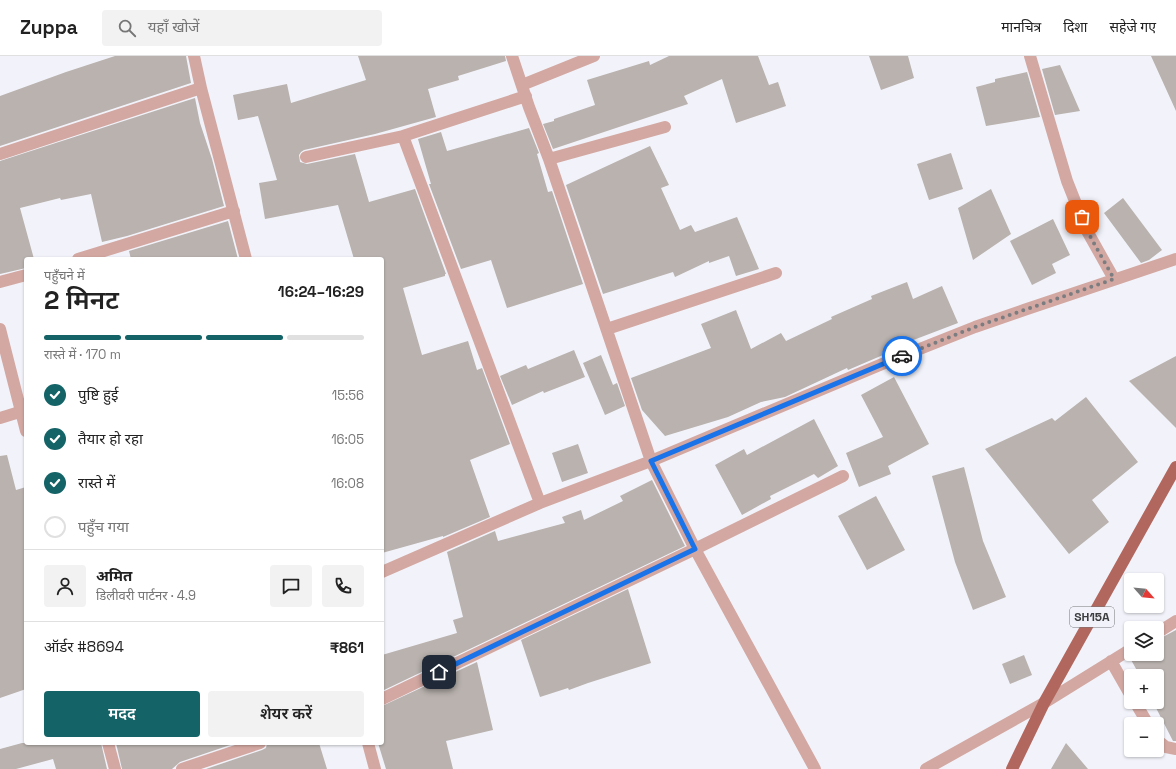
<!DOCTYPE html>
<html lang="hi">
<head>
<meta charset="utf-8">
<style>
	:root { --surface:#fff; --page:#f2f2f2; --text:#222; --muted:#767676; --line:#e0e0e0; --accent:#146367 }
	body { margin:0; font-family:"Space Grotesk","Noto Sans Devanagari",sans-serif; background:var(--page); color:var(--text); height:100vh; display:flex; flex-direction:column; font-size:15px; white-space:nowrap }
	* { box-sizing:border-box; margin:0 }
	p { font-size:13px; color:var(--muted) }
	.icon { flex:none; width:22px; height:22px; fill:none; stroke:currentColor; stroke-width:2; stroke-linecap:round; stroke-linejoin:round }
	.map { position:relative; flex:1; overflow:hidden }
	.side { position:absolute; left:24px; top:201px; width:360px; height:488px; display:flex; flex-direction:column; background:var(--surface); border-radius:4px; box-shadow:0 1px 3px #0004 }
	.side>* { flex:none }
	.needle { width:26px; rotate:117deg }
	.fabs { position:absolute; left:1124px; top:517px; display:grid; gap:8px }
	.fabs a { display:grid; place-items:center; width:40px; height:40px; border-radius:4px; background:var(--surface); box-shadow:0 1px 3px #0004; font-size:20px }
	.pin { position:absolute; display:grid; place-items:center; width:34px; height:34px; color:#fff; margin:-17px; border-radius:8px; box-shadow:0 2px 6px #0006 }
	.courier { position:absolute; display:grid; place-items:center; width:40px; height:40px; margin:-20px; border:3px solid #1a73e8; border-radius:50%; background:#fff; color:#222; box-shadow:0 1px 5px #0007 }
	.headline em { font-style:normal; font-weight:600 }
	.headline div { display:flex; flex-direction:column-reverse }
	.headline { display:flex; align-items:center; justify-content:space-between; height:68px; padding:0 20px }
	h1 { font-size:26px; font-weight:600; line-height:30px }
	.bar { display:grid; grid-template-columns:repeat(4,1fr); gap:6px 4px; align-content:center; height:48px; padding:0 20px }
	.bar i { height:5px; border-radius:3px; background:var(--line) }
	.bar .active { background:var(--accent) }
	.bar p { grid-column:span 4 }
	.line { display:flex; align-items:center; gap:10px; padding:0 20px; border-top:1px solid var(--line) }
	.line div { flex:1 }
	.round { display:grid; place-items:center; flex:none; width:42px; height:42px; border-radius:4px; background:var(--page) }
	ol { padding:0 20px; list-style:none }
	li { display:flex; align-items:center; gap:12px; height:44px }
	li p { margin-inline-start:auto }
	li .icon { padding:4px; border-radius:50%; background:var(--accent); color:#fff; stroke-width:4 }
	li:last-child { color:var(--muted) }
	li i { width:22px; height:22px; border:2px solid var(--line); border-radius:50% }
	.action { display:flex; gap:8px; margin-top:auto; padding:8px 20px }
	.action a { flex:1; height:46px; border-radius:4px; background:var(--accent); color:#fff; font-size:16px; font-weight:600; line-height:46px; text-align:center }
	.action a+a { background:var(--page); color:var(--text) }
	header { display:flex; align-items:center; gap:24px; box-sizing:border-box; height:56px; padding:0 20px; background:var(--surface); border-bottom:1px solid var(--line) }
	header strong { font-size:19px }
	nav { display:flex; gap:22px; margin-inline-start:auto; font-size:14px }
	.search { width:280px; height:36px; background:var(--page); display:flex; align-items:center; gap:10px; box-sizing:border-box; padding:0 14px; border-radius:4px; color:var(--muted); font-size:15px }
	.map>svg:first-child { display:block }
	.building { fill:#b9b2ae }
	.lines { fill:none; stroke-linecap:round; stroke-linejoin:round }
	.minor { stroke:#d3a8a2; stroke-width:12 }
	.major { stroke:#b2675e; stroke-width:12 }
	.done { stroke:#7c7d80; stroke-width:4; stroke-dasharray:0 7.2 }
	.route { stroke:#1a73e8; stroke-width:5 }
	.labels { text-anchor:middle; stroke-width:4; stroke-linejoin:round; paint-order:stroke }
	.shield { fill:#f2f3fa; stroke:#737477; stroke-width:1 }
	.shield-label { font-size:12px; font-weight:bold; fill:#3c3d3f }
</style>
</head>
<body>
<header>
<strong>Zuppa</strong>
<div class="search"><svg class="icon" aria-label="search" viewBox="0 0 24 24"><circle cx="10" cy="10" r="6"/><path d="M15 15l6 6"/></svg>यहाँ खोजें</div>
<nav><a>मानचित्र</a><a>दिशा</a><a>सहेजे गए</a></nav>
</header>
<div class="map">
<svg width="1176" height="713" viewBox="0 0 1176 713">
	<rect width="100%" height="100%" fill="#f2f3fa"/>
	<path class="building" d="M115,0h71l5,27 -191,63v-50l66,-24z
		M358,0h147l1,5 -48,15 1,4 -31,9 8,28 -61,17 -71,16 -3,2 -2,3 1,7 7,2 48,-10 14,48 46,-13 31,85h-1v2l-42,12 19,67 46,-14 9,29 5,-2 28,76 -40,16 20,57 -47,20v-1l-61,17v-294h-28l-16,-54 -73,14 -6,-36 18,-3 -19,-64 -20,4 -5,-25 54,-11 4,19 75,-23z
		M669,0h89l11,29 9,-3 8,24 -50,17 -14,-44 -38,17 4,8 -135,45 -10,-25 11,-3v-2l41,-14 -8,-25 62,-19 1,4z
		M869,0h39l6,22 -33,12z
		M1151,0h25v55z
		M1060,9l20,46 -25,4 -13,-46z
		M1027,16l13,45 -54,9 -10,-39 19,-5v-3z
		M195,42l5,25 12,36 12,47 -97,30 -25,6 -11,-48 -30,6 -1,-2 -40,10 14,51h-8v9l-26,6v-113z
		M529,72l10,25 -2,1 11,38 4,-1 31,93 -76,24 -16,-48 -30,9 -32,-85h2l-13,-45 23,-7 6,19z
		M650,90l19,39 -8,3 19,42 11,-5 4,7 42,-15 22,52 -23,7 -7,-20 -20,7v-2l-34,16 -2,-5 -70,22 -37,-109z
		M951,97l12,36 -34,11 -12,-36z
		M991,133l20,45 -38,26 -15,-52z
		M1123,142l39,52 -13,10 -8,3 -37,-50z
		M1053,163l17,36 -18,9 4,9 -24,12 -22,-44z
		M228,165l10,38h-107l-2,-8z
		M907,226l6,17 29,-13 16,37 -76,29 1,3 -35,15 -1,-2 -62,29 -24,5 -33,15 -63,19 -23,-26 -11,-32 80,-30 -10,-24 35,-14 15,39 30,-16 5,8 46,-22 -1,-2 41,-18 -1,-3z
		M574,294l11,27 -41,16 -1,-2 -31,14 -12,-29 26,-11 2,4z
		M601,299l12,30 4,-2 8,23 -20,9 -22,-52z
		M1176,300v72l-47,-47z
		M894,321l35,67 -41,22 3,8 -32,13 -13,-34 37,-16 -22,-42z
		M1086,341l52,65 -46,38 17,22 -40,32 -84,-105 67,-31 3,3z
		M814,363l24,47 -20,12 -4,-4 -44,22 1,3 -29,16 -27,-50 29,-16 3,6z
		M578,388l10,29 -26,9 -10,-29z
		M7,399l9,35 10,-3v202l-26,9v-242z
		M964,411l19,74 23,56 -33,13 -18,-48 -23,-86z
		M652,424l33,66 -303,145v-36l75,-22 -4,-13 10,-3 -16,-65 48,-21 3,10 67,-18 -3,-6 19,-7 3,10 39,-19 -3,-5z
		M876,440l29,54 -38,20 -29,-54z
		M628,533l23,74 -63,20 -19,7 -1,-2 -28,9 -19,-57z
		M1176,574v111h-3l-20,-39h4v-26h-17l-10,-18 6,-4h21v-14z
		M1024,599l8,20 -22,9 -8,-20z
		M477,606l16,68 -47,11 7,28h-67l-8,-26h4v-37z
		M22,687h79l6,26h-51l-3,-10 -37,10h-16v-20z
		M116,687h120l-56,19 -8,7h-50z
		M267,687h52l8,26h-121l56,-19 4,-2z
		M1066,687l22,26h-37z"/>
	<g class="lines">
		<path class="minor" d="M194,0l7,32 45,171
			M512,0l17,51 20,52 102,302 44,88 120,220
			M1030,0l37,125 19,48 28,50
			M522,29l72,-29
			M403,80l137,367
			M0,98l201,-66
			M306,101l97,-21 123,-40
			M549,103l116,-32
			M78,203l156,-48
			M0,226l26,-7
			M0,273l26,102
			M607,273l169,-56
			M0,362l26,-8
			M382,516l158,-69 111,-42 236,-99 88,-35 49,-17 152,-51
			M1157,577l19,-12
			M1111,605l20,35
			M382,643l313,-150 148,-73
			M1135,646l13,22
			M1157,684l9,7 10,2
			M108,687l7,26
			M368,687l7,26
			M182,713l78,-26
			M926,713l118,-66 87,-54"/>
		<path class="major" d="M1012,713l32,-66 132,-236"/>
	</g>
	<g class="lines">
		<path class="done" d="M902,300l73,-29 139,-48 -28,-50 -4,-12"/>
		<path class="route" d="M439,616l256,-123 -44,-88 251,-105"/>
	</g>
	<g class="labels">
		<rect class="shield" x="1070" y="551" width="44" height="20" rx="3"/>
		<g class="shield-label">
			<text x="1092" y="565">SH15A</text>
		</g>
	</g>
</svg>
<div class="fabs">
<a><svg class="needle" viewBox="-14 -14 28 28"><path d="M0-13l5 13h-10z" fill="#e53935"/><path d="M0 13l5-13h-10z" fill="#767676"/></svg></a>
<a><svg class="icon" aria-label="layers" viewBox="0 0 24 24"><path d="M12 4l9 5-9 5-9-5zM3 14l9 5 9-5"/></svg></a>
<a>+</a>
<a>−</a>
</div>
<div class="pin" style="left:1082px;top:161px;background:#ea580c"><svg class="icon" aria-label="bag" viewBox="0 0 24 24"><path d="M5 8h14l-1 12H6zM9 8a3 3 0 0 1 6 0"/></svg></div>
<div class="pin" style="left:439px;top:616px;background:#1f2937"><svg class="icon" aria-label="home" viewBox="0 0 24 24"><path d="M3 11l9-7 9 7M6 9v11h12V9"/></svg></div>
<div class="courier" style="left:902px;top:300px"><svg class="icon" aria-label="car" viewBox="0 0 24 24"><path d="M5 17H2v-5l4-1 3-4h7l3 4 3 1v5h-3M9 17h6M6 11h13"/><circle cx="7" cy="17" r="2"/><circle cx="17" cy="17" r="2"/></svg></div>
<section class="side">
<div class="headline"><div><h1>2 मिनट</h1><p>पहुँचने में</p></div><em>16:24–16:29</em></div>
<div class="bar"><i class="active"></i><i class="active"></i><i class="active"></i><i></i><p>रास्ते में · 170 m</p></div>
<ol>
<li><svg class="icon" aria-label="check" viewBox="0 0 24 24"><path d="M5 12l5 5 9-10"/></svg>पुष्टि हुई<p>15:56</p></li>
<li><svg class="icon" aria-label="check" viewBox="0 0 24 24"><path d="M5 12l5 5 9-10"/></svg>तैयार हो रहा<p>16:05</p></li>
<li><svg class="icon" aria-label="check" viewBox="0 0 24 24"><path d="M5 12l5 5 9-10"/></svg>रास्ते में<p>16:08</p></li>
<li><i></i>पहुँच गया</li>
</ol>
<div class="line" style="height:72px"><a class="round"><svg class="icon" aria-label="person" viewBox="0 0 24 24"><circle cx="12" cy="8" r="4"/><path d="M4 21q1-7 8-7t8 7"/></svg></a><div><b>अमित</b><p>डिलीवरी पार्टनर · 4.9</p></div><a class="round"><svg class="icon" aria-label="chat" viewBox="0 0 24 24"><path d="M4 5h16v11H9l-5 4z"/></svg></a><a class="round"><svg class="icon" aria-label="phone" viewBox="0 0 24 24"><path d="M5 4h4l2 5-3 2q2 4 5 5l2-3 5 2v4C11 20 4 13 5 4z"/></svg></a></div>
<div class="line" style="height:52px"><div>ऑर्डर #8694</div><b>₹861</b></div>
<div class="action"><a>मदद</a><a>शेयर करें</a></div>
</section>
</div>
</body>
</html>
